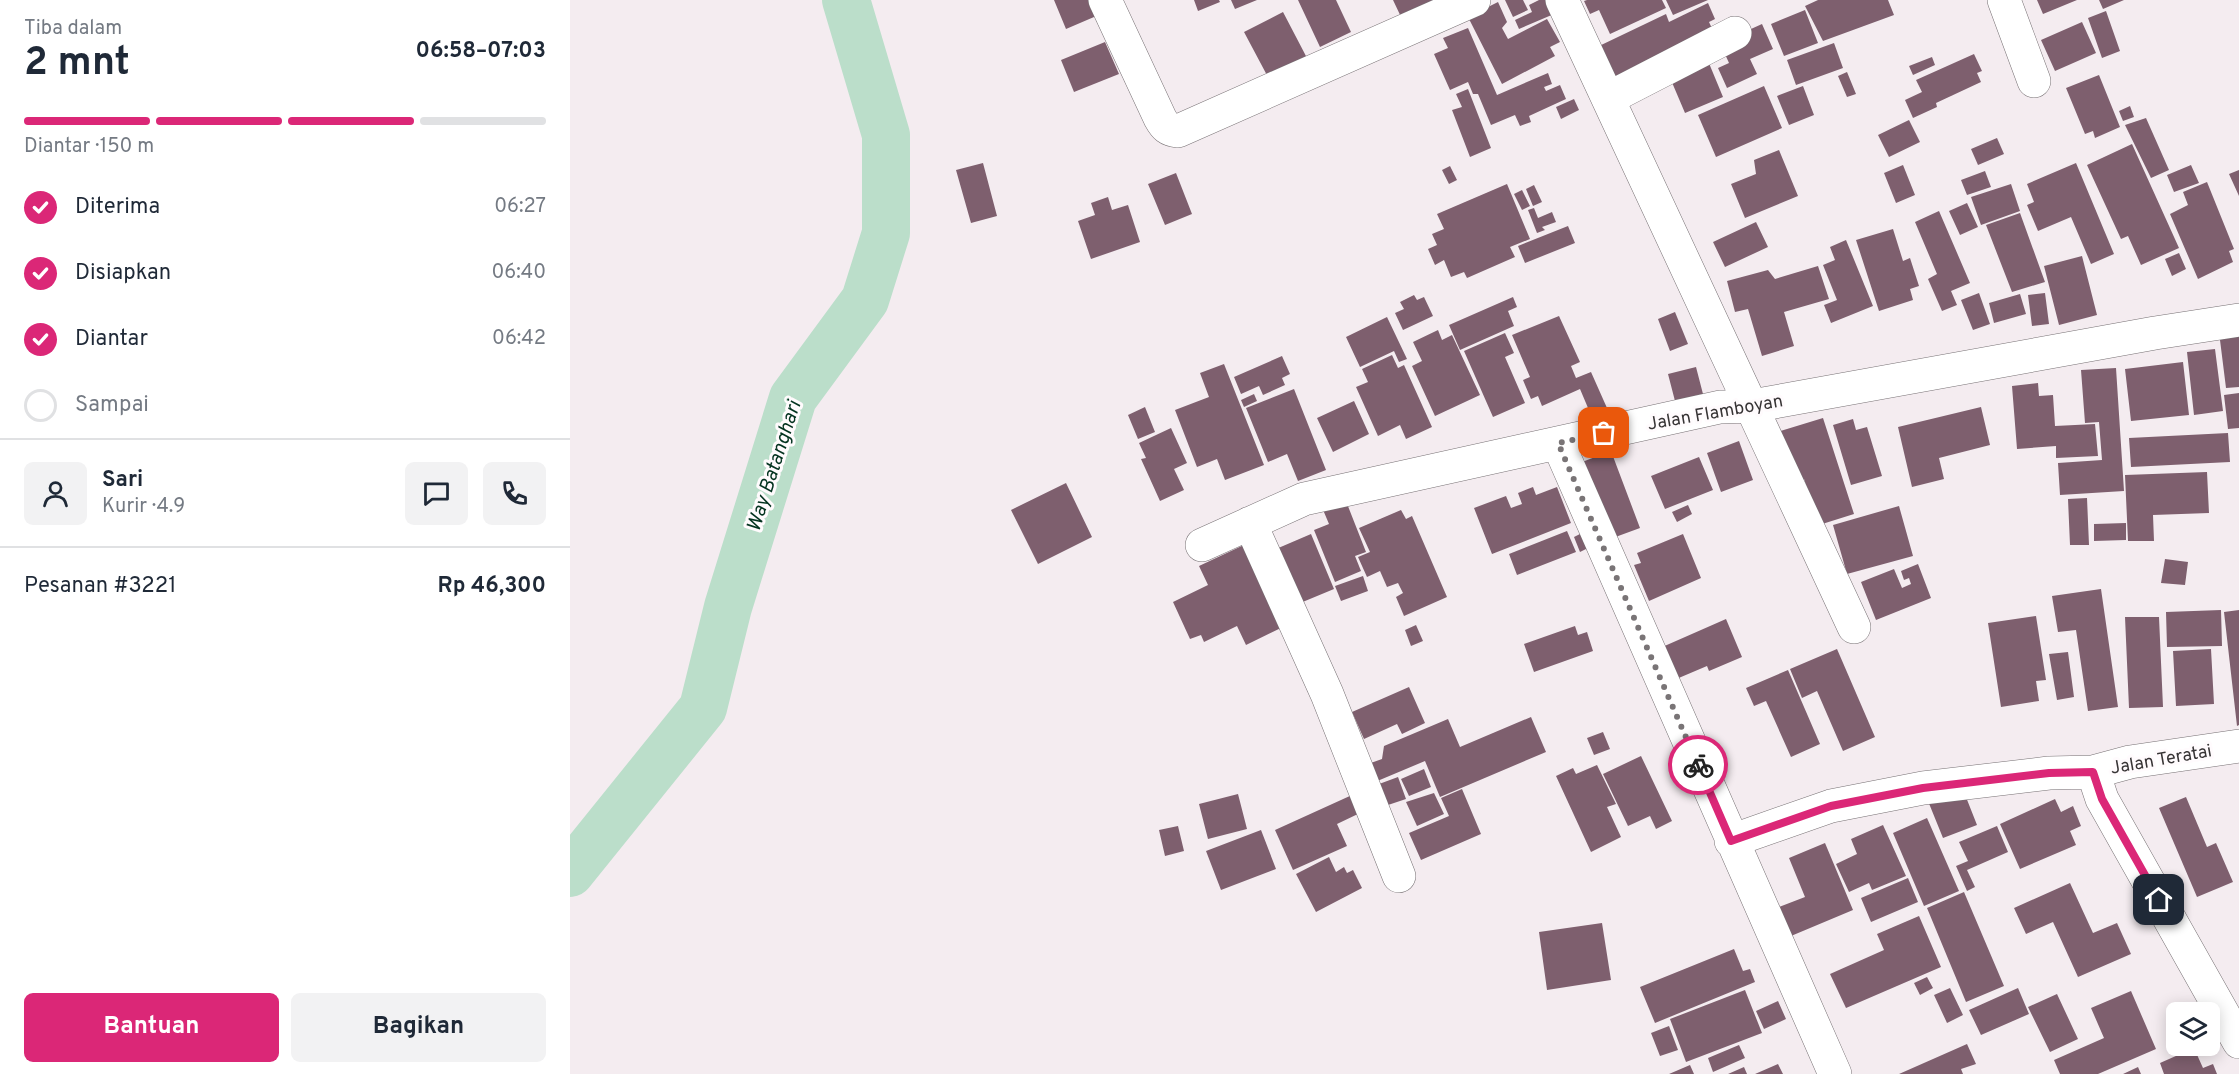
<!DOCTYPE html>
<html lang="id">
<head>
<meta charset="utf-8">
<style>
	:root { --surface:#fff; --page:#f2f2f3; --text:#1f2937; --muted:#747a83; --line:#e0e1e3; --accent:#db2777 }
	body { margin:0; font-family:Overpass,sans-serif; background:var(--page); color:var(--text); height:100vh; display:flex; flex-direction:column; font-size:22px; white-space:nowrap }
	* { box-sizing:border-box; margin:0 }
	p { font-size:20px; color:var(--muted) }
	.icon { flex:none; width:33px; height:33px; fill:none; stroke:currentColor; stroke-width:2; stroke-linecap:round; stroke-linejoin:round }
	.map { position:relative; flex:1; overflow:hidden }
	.sheet { display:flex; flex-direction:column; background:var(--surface); width:570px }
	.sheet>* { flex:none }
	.controls { position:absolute; left:1596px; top:1002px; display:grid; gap:12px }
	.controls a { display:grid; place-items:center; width:54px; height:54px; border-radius:9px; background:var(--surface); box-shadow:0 3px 15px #0003; font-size:30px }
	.pin { position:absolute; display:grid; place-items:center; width:51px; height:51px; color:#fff; margin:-26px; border-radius:12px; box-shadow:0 3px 9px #0006 }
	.courier { position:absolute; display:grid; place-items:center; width:60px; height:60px; margin:-30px; border:4px solid #db2777; border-radius:50%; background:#fff; color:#222; box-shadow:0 2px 8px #0007 }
	.overview em { font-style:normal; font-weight:700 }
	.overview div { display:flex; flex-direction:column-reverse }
	.overview { display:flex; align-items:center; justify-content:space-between; height:102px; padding:0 24px }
	h1 { font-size:39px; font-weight:700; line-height:45px }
	.bar { display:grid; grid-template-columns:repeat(4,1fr); gap:9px 6px; align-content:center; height:72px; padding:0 24px }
	.bar i { height:8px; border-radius:4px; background:var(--line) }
	.bar .active { background:var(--accent) }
	.bar p { grid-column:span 4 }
	.line { display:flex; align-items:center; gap:15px; padding:0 24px; border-top:2px solid var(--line) }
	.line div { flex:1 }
	.round { display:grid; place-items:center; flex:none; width:63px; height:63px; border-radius:9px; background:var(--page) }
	ol { padding:0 24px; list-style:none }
	li { display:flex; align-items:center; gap:18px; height:66px }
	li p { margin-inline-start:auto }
	li .icon { padding:6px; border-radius:50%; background:var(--accent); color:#fff; stroke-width:4 }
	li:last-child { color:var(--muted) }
	li i { width:33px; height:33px; border:3px solid var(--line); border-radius:50% }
	.button { display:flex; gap:12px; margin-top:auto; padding:12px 24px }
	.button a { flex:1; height:69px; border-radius:9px; background:var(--accent); color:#fff; font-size:24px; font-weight:700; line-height:69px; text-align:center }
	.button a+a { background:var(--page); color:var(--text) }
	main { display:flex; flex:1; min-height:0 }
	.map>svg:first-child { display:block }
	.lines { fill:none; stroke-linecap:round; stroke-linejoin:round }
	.river { stroke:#bbdeca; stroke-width:48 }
	.building { fill:#7e5f6e }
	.minor-casing { stroke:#777174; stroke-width:34 }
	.minor { stroke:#fff; stroke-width:33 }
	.done { stroke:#797476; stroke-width:6; stroke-dasharray:0 10.8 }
	.route { stroke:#db2777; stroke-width:8 }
	.labels { text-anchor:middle; stroke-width:6; stroke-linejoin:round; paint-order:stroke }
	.street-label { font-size:18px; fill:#373435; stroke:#fffbfd }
	.water-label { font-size:20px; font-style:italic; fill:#03331f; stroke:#fffbfd }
</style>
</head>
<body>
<main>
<section class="sheet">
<div class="overview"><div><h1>2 mnt</h1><p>Tiba dalam</p></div><em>06:58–07:03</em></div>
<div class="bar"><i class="active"></i><i class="active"></i><i class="active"></i><i></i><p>Diantar · 150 m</p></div>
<ol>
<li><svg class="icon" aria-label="check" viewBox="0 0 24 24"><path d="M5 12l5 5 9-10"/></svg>Diterima<p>06:27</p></li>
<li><svg class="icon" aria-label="check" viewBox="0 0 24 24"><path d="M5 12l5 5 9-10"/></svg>Disiapkan<p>06:40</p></li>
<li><svg class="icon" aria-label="check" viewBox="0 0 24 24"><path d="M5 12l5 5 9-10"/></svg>Diantar<p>06:42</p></li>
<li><i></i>Sampai</li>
</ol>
<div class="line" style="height:108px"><a class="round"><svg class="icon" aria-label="person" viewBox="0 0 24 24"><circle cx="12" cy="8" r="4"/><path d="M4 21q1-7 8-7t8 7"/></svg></a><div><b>Sari</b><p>Kurir · 4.9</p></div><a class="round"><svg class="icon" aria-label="chat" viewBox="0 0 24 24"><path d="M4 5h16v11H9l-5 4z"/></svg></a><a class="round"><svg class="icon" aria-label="phone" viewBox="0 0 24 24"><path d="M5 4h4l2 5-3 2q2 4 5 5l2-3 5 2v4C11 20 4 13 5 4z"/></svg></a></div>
<div class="line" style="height:78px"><div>Pesanan #3221</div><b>Rp 46,300</b></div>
<div class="button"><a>Bantuan</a><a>Bagikan</a></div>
</section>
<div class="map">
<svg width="1669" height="1074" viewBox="0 0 1669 1074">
	<rect width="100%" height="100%" fill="#f4ecf0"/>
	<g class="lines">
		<path class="river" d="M0,873l133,-165 25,-101 65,-209 72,-98 21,-67v-98l-40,-135"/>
	</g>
	<path class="building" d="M484,0h41l6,14 -35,15z
		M624,0h25l1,2 -22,9z
		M661,0h26l-22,9z
		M728,0h38l15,32 -31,15z
		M823,0h50l-41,19z
		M935,0h18l5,10 -15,7z
		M969,0h9l6,14 -35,15 -4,-9 17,-8 -3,-7z
		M1017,0h75l4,8 -56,26 -11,-24 -9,4 -6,-13z
		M1096,0h42l-35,15z
		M1248,0h70l6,15 -71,26 -18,-35z
		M1467,0h40l-34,14z
		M1529,0h25l-21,9z
		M928,2l9,20 -5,6 6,11 39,-20 13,23 -10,5 5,9 -53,28 -34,-67z
		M1138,3l7,16 -6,3 6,13 -101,48 -17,-36 69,-33 3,8z
		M1235,10l13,33 -34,13 -13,-32z
		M1536,11l14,40 -18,7 -14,-40z
		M713,12l24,46 -38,21 -25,-47z
		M1512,22l14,31 -41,18 -14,-31z
		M1192,24l11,25 -23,10 7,15 -30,14 -9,-20 11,-5 -9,-20z
		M898,28l29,67 51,-22 4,11 -8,3 2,4 14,-6 6,14 -37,17 2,6 -11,4 -5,-11 -24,10 -13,-31h-5l-5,-12 -18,8 -16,-36 14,-6 -5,-10z
		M535,42l14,32 -45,18 -13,-32z
		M1264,43l9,25 -47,17 -9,-25z
		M1404,54l8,17 -5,2 4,9 -45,21 1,4 -24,11 -8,-18 17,-8 -6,-12z
		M1136,56l17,41 -38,16 -17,-40z
		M1362,57l3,8 -22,10 -4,-9z
		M1277,72l9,22 -9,3 -9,-21z
		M1529,75l21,52 -25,11 -2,-7 -8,3 -19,-46z
		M1194,86l18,42 -66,29 -18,-42z
		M1233,86l11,29 -25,10 -12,-29z
		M898,89l23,59 -21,9 -18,-47 10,-3 -6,-13z
		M1004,99l5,11 -18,9 -5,-12z
		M1560,106l4,11 -11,4 -4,-10z
		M1576,118l23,52 -18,8 -26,-53z
		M1339,120l11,22 -31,15 -11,-22z
		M1427,138l7,16 -26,11 -7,-16z
		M1562,144l47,104 -38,17 -13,-29 -7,3 -34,-74z
		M1209,150l19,46 -53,22 -14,-34 25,-10 -2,-14z
		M413,163l14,53 -26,7 -15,-53z
		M1506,163l38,91 -23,10 -20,-47 -33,14 -11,-26 7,-3 -7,-18z
		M1333,165l12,30 -19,8 -12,-30z
		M1621,165l8,18 -25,9 -7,-17z
		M880,166l7,14 -8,4 -7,-14z
		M1669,170v26l-10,-22z
		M1415,171l6,16 -24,8 -6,-15z
		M606,173l16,41 -27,11 -17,-41z
		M1637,182l27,67 -5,2 4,11 -35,17 -28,-65 18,-9 -5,-13z
		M937,184l23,55 -20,8 5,10 -48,21 -3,-6 -13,5 -7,-17 -9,5 -7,-16 9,-4 -5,-11 12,-5 -7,-15z
		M1441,184l9,27 -39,14 -10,-28z
		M964,185l8,17 -9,4 -7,-17z
		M952,190l8,16 -8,4 -8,-16z
		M538,197l4,13 16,-5 12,37 -49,17 -13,-38 17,-6 -4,-12z
		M1397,203l11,24 -18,8 -11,-24z
		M964,208l4,10 14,-6 4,10 -14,5 3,3 -8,3 -9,-23z
		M1369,211l31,72 -19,8 6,14 -15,6 -14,-32 9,-5 -22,-52z
		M1450,213l25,69 -33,10 -26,-67z
		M1186,222l12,25 -43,20 -12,-25z
		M998,226l7,17 -50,20 -7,-17z
		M1323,229l10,32 7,-3 9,28 -9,3 3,11 -34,11 -23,-71z
		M1276,240l27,66 -42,17 -7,-18 13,-5 -14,-35 12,-5 -5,-13z
		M1609,253l7,16 -14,7 -7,-17z
		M1512,256l15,59 -38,10 -15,-59z
		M1248,266l11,33 -45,13 10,34 -32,10 -14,-47 -13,3 -8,-31 41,-11 7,9z
		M1409,293l11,31 -17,6 -12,-30z
		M1475,293l4,31 -17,2 -4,-31z
		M1450,294l6,20 -32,9 -5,-20z
		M844,295l3,5 7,-3 9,19 -30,14 -8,-17 9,-4 -4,-7z
		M943,297l4,10 -9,4 6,15 -54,24 -11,-25z
		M1105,312l13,32 -18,7 -12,-32z
		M989,316l21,46 -9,4 5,12 15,-6 16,36 -16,7 -11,-26 -38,17 -4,-10 -7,3 -8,-19 7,-3 -18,-42z
		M817,317l20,42 -8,3 -5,-11 -34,16 -14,-30z
		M868,330l4,10 10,-5 28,60 -45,21 -23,-50 10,-5 -9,-19z
		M1669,330v57l-13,1 -7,-56z
		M935,333l9,20 -9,4 20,46 -32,14 -29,-66z
		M1645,349l8,62 -29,4 -7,-63z
		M822,355l6,13 6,-3 28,62 -26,12 -6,-14 -22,11 -22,-49 12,-5 -6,-13z
		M712,356l8,18 -8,4 3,7 -22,10 -4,-9 -18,8 -7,-17z
		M1613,362l6,53 -58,6 -6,-52z
		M654,364l40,101 -39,15 -8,-21 -20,8 -22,-57 34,-13 -9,-24z
		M1126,367l7,27 -28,7 -7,-27z
		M1546,368l8,123 -64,4 -2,-32 44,-3 -3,-38 -14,1 -4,-53z
		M1468,383l1,13 14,-1 2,31 40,-2 3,32 -42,2v-12l-39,3 -5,-63z
		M724,389l32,81 -28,11 -11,-27 -19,8 -22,-54z
		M1669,393v35l-11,1 -4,-34z
		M684,394l3,7 -13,6 -3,-7z
		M784,401l15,33 -36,18 -16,-34z
		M575,407l10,25 -17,7 -10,-24z
		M1411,407l9,38 -51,13 5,21 -32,8 -14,-60z
		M1253,418l31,96 -35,11 -15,-46 -11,3 -16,-50z
		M1283,419l3,11 11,-3 15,49 -31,9 -18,-60z
		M601,428l16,35 -13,6 10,21 -24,11 -19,-42 5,-1 -7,-15z
		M1658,433l2,29 -99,5 -2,-29z
		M1169,441l14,39 -32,12 -14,-39z
		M1041,451l29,77 -30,11 -28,-77z
		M1129,457l14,33 -48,19 -14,-33z
		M1637,472l2,41 -56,2 1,26h-26l-3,-66z
		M496,483l26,54 -54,27 -27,-54z
		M963,487l3,8 21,-8 14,36 -79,31 -18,-46 32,-12 5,12 11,-4 -4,-11z
		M774,496l22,56 -11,4 6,15 -26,11 -21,-52 15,-6 -8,-19z
		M1517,498l2,47h-19l-2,-46z
		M1118,505l4,9 -15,8 -5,-10z
		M1329,506l14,50 -66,18 -14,-49z
		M831,510l5,9 6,-3 35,81 -43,19 -8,-19 7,-4 -5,-10 -11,4 -7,-16 -13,6 -9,-20 12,-5 -11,-24z
		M1556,523v17l-32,1v-17z
		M997,531l9,21 -59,23 -8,-21z
		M1012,533l6,15 -8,4 -6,-15z
		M741,534l23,55 -41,17 -17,-57z
		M1113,534l18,44 -52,23 -15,-36 7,-2 -4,-10z
		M676,544l39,82 -39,19 -9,-19 -33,16 -3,-7 -11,4 -17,-37 35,-17 -9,-19z
		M1595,559l23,3 -3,23 -24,-2z
		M1348,564l13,34 -55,22 -15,-38 33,-13 8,19 9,-4 -2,-6 -5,2 -3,-9z
		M793,576l5,15 -27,10 -6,-15z
		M1531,589l17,118 -30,4 -12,-81 -18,2 -6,-36z
		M1651,610l1,36 -55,1 -1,-35z
		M1669,610v115l-2,1 -13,-114z
		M1466,616l10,64 -10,1 3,20 -38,6 -13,-84z
		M1555,617h34l4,90 -34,1z
		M1156,619l16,38 -33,14 -2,-5 -33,14 -14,-32z
		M846,625l7,16 -12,5 -6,-16z
		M1005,626l3,9 9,-3 6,19 -59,21 -10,-28z
		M1267,649l38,88 -32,14 -26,-60 -15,7 -12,-29z
		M1641,649l3,55 -38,2 -3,-55z
		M1498,652l6,45 -17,3 -8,-46z
		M1218,670l32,74 -29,13 -25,-56 -12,5 -8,-18z
		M839,687l16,36 -23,11 -5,-10 -33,15 -12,-27z
		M961,717l15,35 -106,45 -15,-36 -50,21 -7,-18 14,-5 2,-13 64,-27 12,28z
		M1033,732l7,17 -16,6 -7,-17z
		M1071,756l31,65 -16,8 -6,-13 -22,10 -25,-52z
		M1027,765l19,39 -9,3 14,30 -30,15 -35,-76 17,-8 3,6z
		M854,769l7,18 -22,9 -8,-17z
		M828,777l8,22 -27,9 -8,-21z
		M892,789l19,45 -60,26 -12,-27 40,-17 -8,-18z
		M1394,792l13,33 -34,13 -15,-37z
		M864,793l10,21 -27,12 -11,-24z
		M668,794l9,35 -39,10 -9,-35z
		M782,795l8,18 -23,11 10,22 -54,24 -18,-40z
		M1616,797l21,50 9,-4 17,39 -36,15 -38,-89z
		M1485,799l6,13 12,-6 8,20 -11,5 6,14 -56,24 -20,-45z
		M1357,818l32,73 -35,15 -31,-73z
		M1313,825l23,51 -34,14 -3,-7 -20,9 -13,-28 21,-10 -6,-15z
		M608,826l6,25 -19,5 -6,-26z
		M1427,826l11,26 -41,18 8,17 -8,4 -11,-25 12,-5 -9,-19z
		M691,830l15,39 -55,21 -15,-39z
		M1255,843l28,67 -62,26 -12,-29 26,-10 -16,-39z
		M759,857l7,15 8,-5 3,6 6,-3 9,18 -46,24 -20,-38z
		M1338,878l10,24 -47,20 -10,-24z
		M1500,883l23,50 24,-10 14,31 -53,23 -25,-55 -27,12 -12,-26z
		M1394,892l40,94 -38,16 -39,-94z
		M1349,916l22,51 -95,41 -16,-34 54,-24 -7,-16z
		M1032,923l9,57 -64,10 -8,-58z
		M1164,949l9,22 7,-2 5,13 -100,41 -15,-36z
		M1357,977l6,11 -13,7 -6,-12z
		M1380,988l13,27 -16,8 -13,-28z
		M1448,988l11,26 -48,21 -12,-25z
		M1175,990l17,43 -76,29 -16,-43z
		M1561,991l25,58 -58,25h-38l-6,-14 50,-22 -13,-30z
		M1487,994l21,45 -28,13 -22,-45z
		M1208,1001l8,18 -22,10 -8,-18z
		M1099,1026l9,24 -18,6 -9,-23z
		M1397,1044l9,20 -15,5 2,5h-64z
		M1169,1045l6,13 -32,14 -5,-14z
		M1624,1048l9,20 10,-4 4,10h-53l-4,-11z
		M1208,1064l5,10h-28z
		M1120,1065l4,9h-25z
		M1174,1067l3,7h-19z
		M1568,1067l3,7h-18z"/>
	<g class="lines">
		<g class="minor-casing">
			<path id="minor" d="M535,0l55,118c5,9 8,12 18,13l296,-131
				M992,0l292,627
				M1434,0l30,81
				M1039,98l126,-65
				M988,443l277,631
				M680,523l77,171 72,182
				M632,545l102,-46 416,-92 32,-1 403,-73 84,-13
				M1523,772l9,27 137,243
				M1161,841l100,-35 92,-18 126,-15 44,-1 37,-10 109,-16"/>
		</g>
		<use href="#minor" class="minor"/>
	</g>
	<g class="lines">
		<path class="done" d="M1034,433l-46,10 140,322"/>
		<path class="route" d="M1128,765l33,76 100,-35 92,-18 126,-15 44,-1 9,27 57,101"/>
	</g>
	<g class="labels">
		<g class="street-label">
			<text transform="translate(1145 412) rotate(-10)" y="6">Jalan Flamboyan</text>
			<text transform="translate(1591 759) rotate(-10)" y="6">Jalan Teratai</text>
		</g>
		<g class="water-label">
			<text transform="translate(203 466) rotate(-72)" y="7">Way Batanghari</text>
		</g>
	</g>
</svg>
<div class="controls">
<a><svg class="icon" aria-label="layers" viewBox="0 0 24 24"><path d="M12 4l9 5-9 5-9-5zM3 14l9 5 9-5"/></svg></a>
</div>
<div class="pin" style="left:1034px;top:433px;background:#ea580c"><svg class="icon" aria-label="bag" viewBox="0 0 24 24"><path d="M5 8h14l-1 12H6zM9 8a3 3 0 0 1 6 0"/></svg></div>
<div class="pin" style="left:1589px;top:900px;background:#1f2937"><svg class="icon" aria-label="home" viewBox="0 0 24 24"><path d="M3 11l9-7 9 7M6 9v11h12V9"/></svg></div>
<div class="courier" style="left:1128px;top:765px"><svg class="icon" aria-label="bike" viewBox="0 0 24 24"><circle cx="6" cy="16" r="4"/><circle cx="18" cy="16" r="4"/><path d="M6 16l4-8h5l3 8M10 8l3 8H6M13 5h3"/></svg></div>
</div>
</main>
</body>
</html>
